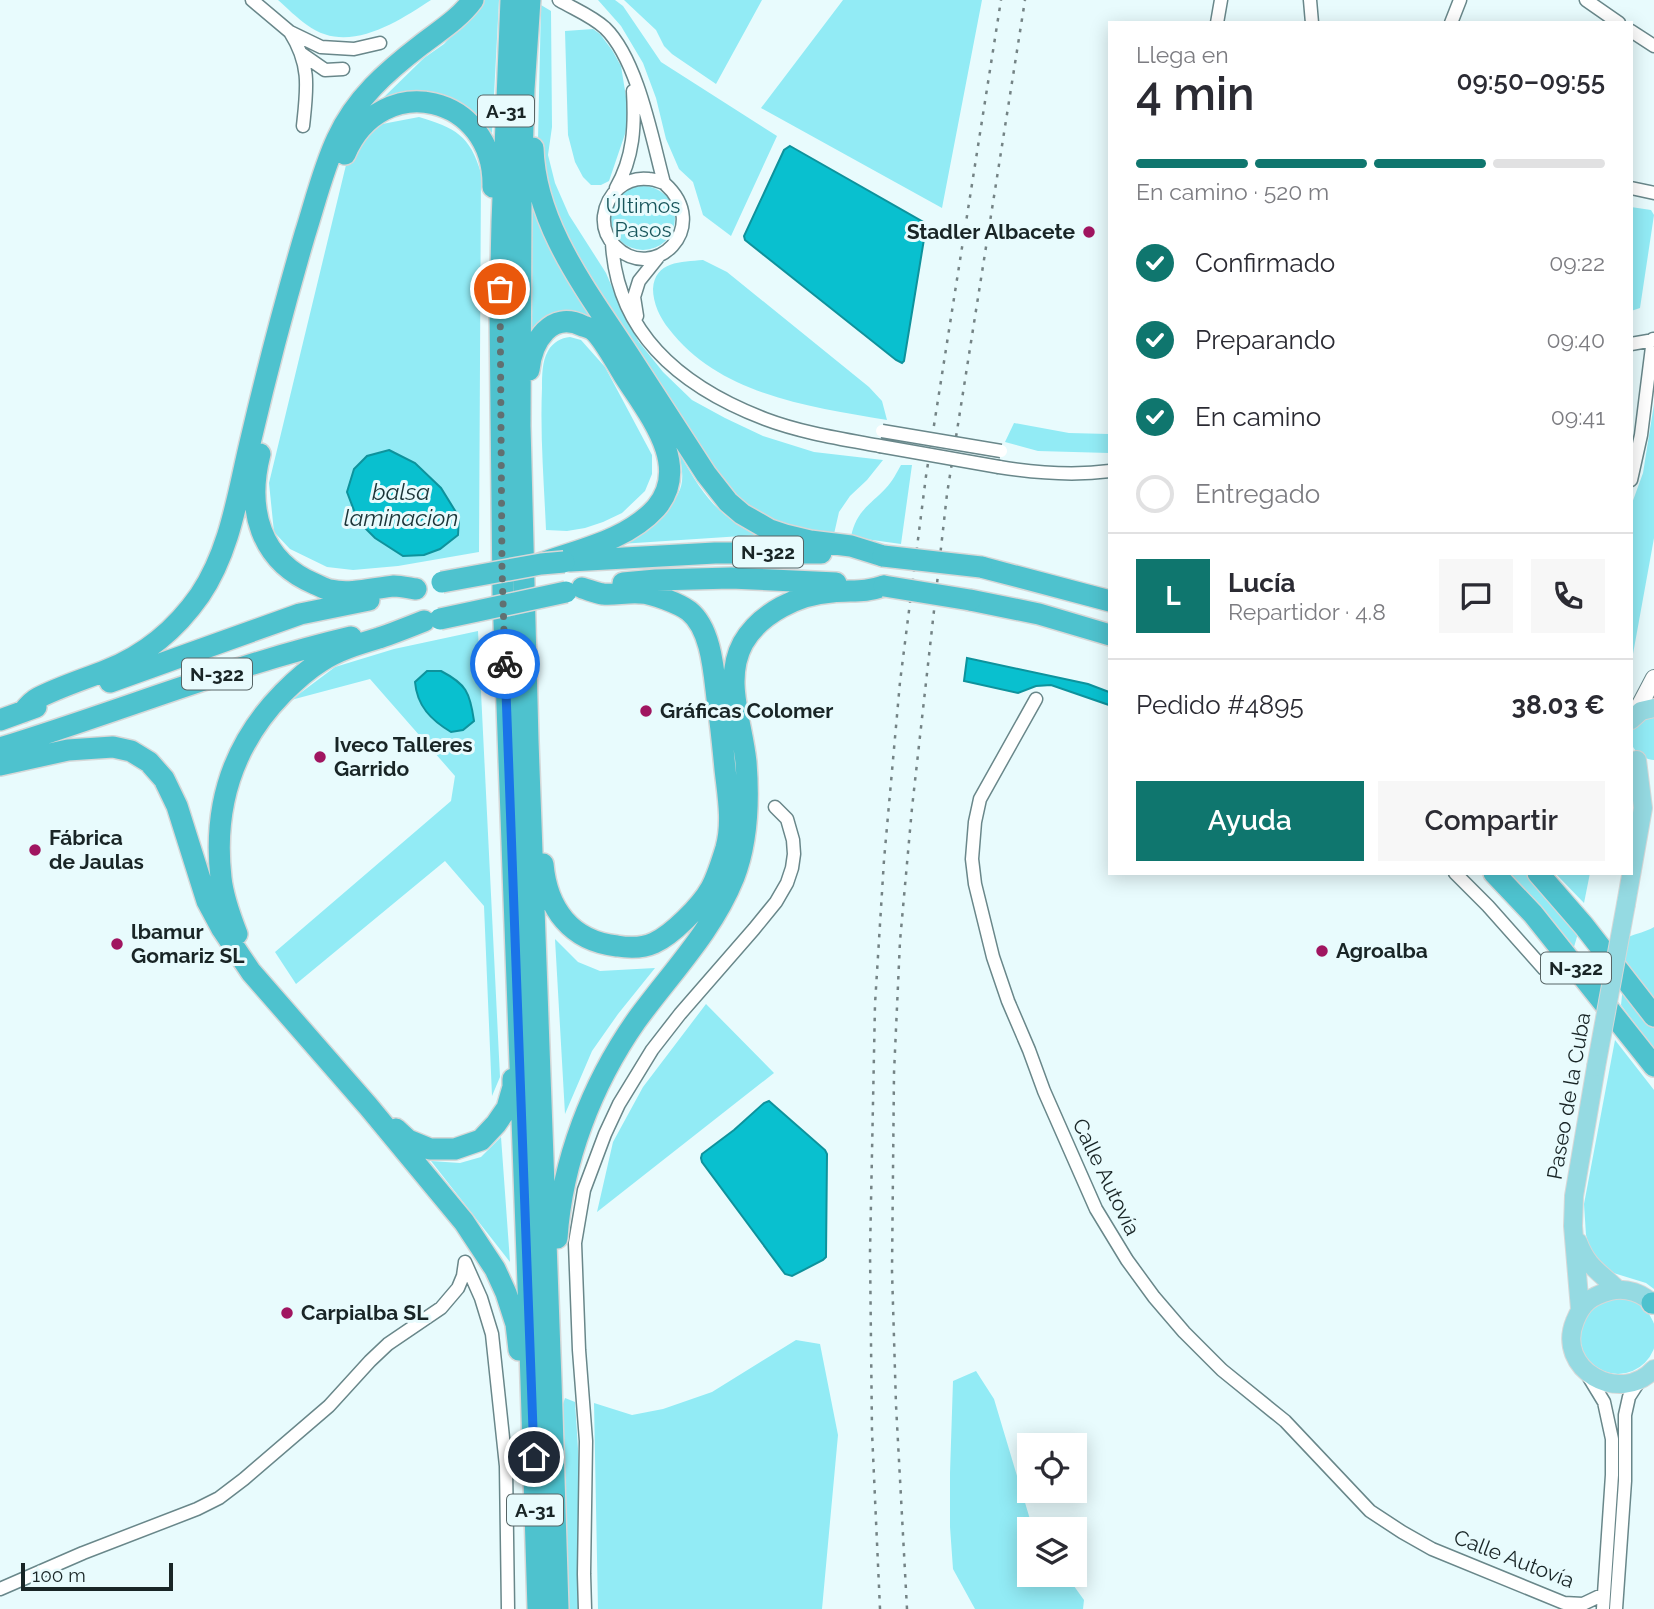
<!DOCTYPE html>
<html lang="es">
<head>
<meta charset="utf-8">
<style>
	:root { --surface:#fff; --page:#f7f7f7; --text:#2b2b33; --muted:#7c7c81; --line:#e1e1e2; --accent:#0f766e }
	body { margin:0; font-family:Raleway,sans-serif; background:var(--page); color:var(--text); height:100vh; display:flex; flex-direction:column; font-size:26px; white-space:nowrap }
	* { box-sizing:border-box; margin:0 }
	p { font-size:23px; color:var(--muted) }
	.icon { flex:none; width:38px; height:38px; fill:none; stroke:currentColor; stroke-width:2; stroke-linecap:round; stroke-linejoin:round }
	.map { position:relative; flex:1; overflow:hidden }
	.side { position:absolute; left:1108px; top:21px; width:525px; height:854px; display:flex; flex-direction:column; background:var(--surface); border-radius:0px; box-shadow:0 4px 18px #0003 }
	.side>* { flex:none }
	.controls { position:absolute; left:1017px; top:1433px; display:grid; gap:14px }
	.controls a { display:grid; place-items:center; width:70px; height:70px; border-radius:0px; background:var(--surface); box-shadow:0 4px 18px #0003; font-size:35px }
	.scale { position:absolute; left:21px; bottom:18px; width:152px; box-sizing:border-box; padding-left:7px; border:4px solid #192526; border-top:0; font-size:19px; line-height:24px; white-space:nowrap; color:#192526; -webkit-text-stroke:5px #e8fbfd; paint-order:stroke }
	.pin { position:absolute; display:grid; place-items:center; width:60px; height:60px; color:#fff; margin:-30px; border:4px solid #fff; border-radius:50%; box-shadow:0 2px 7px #0007 }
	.courier { position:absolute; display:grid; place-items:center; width:70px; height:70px; margin:-35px; border:5px solid #1a73e8; border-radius:50%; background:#fff; color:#222; box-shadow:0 2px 9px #0007 }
	.headline em { font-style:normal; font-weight:600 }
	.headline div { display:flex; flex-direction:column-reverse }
	.headline { display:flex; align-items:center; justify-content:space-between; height:119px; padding:0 28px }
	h1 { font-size:46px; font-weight:600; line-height:52px }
	.bar { display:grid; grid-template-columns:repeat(4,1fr); gap:10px 7px; align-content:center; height:84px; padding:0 28px }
	.bar i { height:9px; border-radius:5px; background:var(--line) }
	.bar .on { background:var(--accent) }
	.bar p { grid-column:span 4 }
	.line { display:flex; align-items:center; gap:18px; padding:0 28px; border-top:2px solid var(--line) }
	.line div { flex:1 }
	.round { display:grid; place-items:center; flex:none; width:74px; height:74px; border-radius:0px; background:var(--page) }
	ol { padding:0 28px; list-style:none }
	li { display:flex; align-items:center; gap:21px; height:77px }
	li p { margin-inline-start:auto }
	li .icon { padding:7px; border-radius:50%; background:var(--accent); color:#fff; stroke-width:4 }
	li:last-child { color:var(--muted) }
	li i { width:38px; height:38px; border:4px solid var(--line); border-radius:50% }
	.primary-button { display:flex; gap:14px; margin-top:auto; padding:14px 28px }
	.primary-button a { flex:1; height:80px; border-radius:0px; background:var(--accent); color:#fff; font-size:28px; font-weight:600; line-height:80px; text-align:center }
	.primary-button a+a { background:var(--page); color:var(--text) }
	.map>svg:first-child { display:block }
	.green { fill:#92ebf5 }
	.water { fill:#09c0cf; stroke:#0e929c; stroke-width:2 }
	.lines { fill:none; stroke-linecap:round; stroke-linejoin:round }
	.minor-casing { stroke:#69878a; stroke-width:15 }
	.secondary-casing { stroke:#69878a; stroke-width:18 }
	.primary-casing { stroke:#d6d8d8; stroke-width:20 }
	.motorway-casing { stroke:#d6d8d8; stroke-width:24 }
	.minor { stroke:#fff; stroke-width:12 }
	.secondary { stroke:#fff; stroke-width:16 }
	.primary { stroke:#95dae2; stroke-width:18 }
	.motorway { stroke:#4ec2ce; stroke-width:21 }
	.rail { stroke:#748385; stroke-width:2.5; stroke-dasharray:3.5 7; stroke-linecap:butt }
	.minor-bridge-casing { stroke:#69878a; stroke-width:15; stroke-linecap:butt }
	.primary-bridge-casing { stroke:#d6d8d8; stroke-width:20; stroke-linecap:butt }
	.motorway-bridge-casing { stroke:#d6d8d8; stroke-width:24; stroke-linecap:butt }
	.minor-bridge { stroke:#fff; stroke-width:12 }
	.primary-bridge { stroke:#95dae2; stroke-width:18 }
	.motorway-bridge { stroke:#4ec2ce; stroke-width:21 }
	.done { stroke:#617071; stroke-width:7; stroke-dasharray:0 12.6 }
	.route { stroke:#1a73e8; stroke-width:9 }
	.poi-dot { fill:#a01560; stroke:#e8fbfd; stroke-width:2.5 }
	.labels { text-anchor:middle; stroke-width:6; stroke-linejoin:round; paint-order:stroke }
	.shield { fill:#e8fbfd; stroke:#576566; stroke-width:2 }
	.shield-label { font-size:19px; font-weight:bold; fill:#192526 }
	.park-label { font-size:21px; fill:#18565c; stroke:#e8fbfd }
	.poi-label { font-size:21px; font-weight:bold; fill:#192526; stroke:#e8fbfd; text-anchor:start }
	.street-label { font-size:21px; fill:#192526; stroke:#e8fbfd }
	.water-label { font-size:23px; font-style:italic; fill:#1b3437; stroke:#e8fbfd }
</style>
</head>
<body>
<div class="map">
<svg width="1654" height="1609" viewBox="0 0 1654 1609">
	<rect width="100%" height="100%" fill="#e8fbfd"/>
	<path class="green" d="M278,0h153c-35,23 -84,55 -124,25 -10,-7 -20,-17 -29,-25z
		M481,0h18l-7,133 -15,-15 -16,-11 -80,-7 43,-42 20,-14 31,-34z
		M598,0h17l8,6 38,56 116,74 -46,100 -28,-21 -10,-33 -14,-13 -13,-30 -10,-41 -13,-35 -22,-37z
		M624,0h138l-46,84 -44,-30 -8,-8 -8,-16z
		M843,0h139l-40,208 -181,-100z
		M541,5l10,6 1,116 -4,28 7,28 14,32 37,58 18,42 15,27 24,30 29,28 33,18 38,18 51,16 69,8 -16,20 -17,16 -11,16 -5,22 -23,-1 -50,-17 -20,-15 -33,-35 -151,-241 -19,-85z
		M593,29l7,5 12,16 9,16 8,49 -4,19 -16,47 -8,4h-10l-8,-8 -8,-15 -7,-27 -3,-104z
		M419,117c36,11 51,18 62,56l-2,379 -81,14 -45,4 -26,-3 -37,-18 -16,-17 -5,-49 77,-318 13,-23 18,-17z
		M611 218a32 32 0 1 1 64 0a32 32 0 1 1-64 0Z
		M533,199l64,124 -68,12z
		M1631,207l20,3 3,5 -14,93 -9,3z
		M703,260l24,12 142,115 13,14 5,19c-76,-13 -168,-25 -218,-91 -9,-11 -16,-26 -16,-40 2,-28 28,-27 50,-29z
		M570,337l11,3 24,27 47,88v19l-7,17 -23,22 -19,9 -18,6 -18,3 -21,-1c-2,-47 -6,-95 -4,-142 0,-12 0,-27 6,-37 5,-9 13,-13 22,-14z
		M1654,404v134l-23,127v-159l12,-33z
		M1014,423l55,10 40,1v19l-71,-2 -33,-9z
		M679,453c24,41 34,59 78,82l-137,9c21,-14 59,-35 62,-63 1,-9 -1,-19 -3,-28z
		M901,465h11l-11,79 -50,-7c5,-26 19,-32 35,-49 6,-6 11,-16 15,-23z
		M478,631l22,446 -8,19 -8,-190 -39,-45 -149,123 -21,-32 176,-151 4,-25 -85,-97 -79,21 44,-33 59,-18z
		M1654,715v45c-19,-1 -33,-24 -16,-38 4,-4 11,-5 16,-7z
		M1510,873h18l51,57 -5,17z
		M1555,873h35l-6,30z
		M1654,927v73l-31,-38 5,-25c9,-4 18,-5 26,-10z
		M555,939l23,23 22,9 55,-3 -37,46 -26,37 -27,63z
		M1623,986l31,39v24l-33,-44z
		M706,1004l68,69 -177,139 16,-70 30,-55z
		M1615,1040l39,50v199l-8,-6 -39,-12 -6,-5 -12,-20 -3,-11 -2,-31z
		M501,1137l9,125 -79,-101 29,2 21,-6z
		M1580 1336a38 38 0 1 1 76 0a38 38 0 1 1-76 0Z
		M796,1340l24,4 18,91 -16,174h-224l-4,-206 38,12 31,-6 49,-17z
		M976,1371l18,28 38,127 3,3 -6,1v45h37l18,25 -1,9h-108l-22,-40 -3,-42v-54l3,-92z
		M565,1398l10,4 5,78 1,129h-15l-3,-205z"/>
	<path class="water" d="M790,146l135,77 1,4 -22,134 -2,2 -6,-3 -151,-120 -1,-4 40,-86z
		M389,450l26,13 26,25 18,29 -1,18 -18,14 -16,6 -21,1 -28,-18 -17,-17 -11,-29 7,-23 13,-13z
		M967,658l121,26 21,8v13l-58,-20 -15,1 -18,7 -54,-12z
		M441,671c25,13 29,21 33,50l-11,9 -12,2c-20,-12 -34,-26 -36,-50l12,-11z
		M769,1101l56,49 2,4 -1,103 -3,3 -31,16 -7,-2 -83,-112 -1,-4 1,-4 32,-24 30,-27z"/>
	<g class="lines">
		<g class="minor-casing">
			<path id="minor" d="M252,0l38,32 31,15 33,2 26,-6
				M559,0c15,9 33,16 46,28 33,32 47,111 59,155 50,44 -11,102 -49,63 -8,-8 -12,-19 -11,-30 3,-22 21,-40 45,-37 5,0 11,3 15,4
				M1310,0l2,23
				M1586,0l33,23
				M1217,23l4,-23
				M1451,23l9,-23
				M1631,31l23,15
				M290,32c21,33 17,57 13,94
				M302,54l23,16 18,-1
				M616,188c18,-31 19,-63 17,-97
				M1631,188l23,5
				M612,243c5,92 72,145 153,176 37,14 77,20 115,27
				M637,316l-3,-19 5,-16 20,-25
				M1631,344l23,-4
				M999,467c37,6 73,9 111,4
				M1631,480l10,-45 12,-96
				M1036,699l-56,100 -5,23 -3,37 3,25 18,73 15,44 21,49 15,41 52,118 31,51 27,37 30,35 38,38 63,51 85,90 32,21 30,17 132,54 19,1 21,-10
				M1455,873l33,33 56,63
				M465,1262l16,36 11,36 14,132 2,143
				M1587,1374l17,28 8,37v36l-9,134
				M0,1589l83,-36 114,-44 22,-11 25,-19 85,-73 41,-45 18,-17 53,-36 17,-20 5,-12 2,-14
				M585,1609l-1,-35 2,-133 -7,-91 -4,-107 9,-53 21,-56 14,-30 33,-54 28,-36 74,-85 22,-27 11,-19 5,-15 2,-14 -1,-14 -6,-21 -12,-12
				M1616,1609l9,-128v-66l4,-18 11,-17"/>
		</g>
		<g class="secondary-casing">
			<path id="secondary" d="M1634,716l20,-38"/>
		</g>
		<g class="primary-casing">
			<path id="primary" d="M1631,720l10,-9 13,-3
				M1626,904l17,-96 -6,-48
				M1578,1242c10,26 21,29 39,47
				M1654,1305c-11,-12 -28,-18 -44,-14 -19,5 -28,12 -35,30 -20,48 45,85 79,48
				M1580,1309l-7,-83 1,-30 22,-129"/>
		</g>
		<g class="motorway-casing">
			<path id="motorway" d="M511,0l-9,222 -2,89 3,284 25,689 10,325
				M530,0l-6,89 -3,107 -1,230 8,315 23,640 7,228
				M533,148c2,75 52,140 92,201 27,42 54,83 81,125l22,28 14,12 28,16 15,5 25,6 41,5 32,10
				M345,154c37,-86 150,-59 148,33
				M529,370c3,-29 22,-60 54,-44 3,1 7,2 10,4 10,8 23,33 30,44 23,37 70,91 33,134 -29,32 -75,41 -114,55
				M260,454c-14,55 0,107 55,130 5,2 10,5 15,6 20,5 44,-2 64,-4 7,0 15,2 22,3
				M570,561l145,-8h106
				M981,567l129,34
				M623,583l33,-3 75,-2 105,5
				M970,600l69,14 71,21
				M110,682l190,-68 69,-14
				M23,712c4,-5 9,-11 15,-14 21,-11 47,-19 69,-28 38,-15 70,-42 93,-75 31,-46 38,-103 51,-156 16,-68 34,-137 54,-205 10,-31 18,-65 32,-95 18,-40 50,-68 84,-94 18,-14 38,-26 52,-45
				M0,720l36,-13
				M0,748c118,-36 232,-83 351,-111
				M0,765l68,-15 45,-3 18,4 18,11 15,17 13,27 30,95 15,28 29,43 117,134 96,116 31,47 11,24 10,31 3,26
				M543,864c4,45 28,77 74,82 12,2 26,2 37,-3 18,-8 47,-37 57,-55 6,-11 11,-27 15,-40 7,-26 2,-52 -1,-79 -2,-21 -4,-42 -7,-63 -4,-28 -5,-76 -29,-95 -9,-7 -37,-18 -49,-18 -13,-1 -25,2 -37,1 -7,-1 -14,-4 -21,-6
				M1494,873l39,41 121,152
				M1538,873l46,53 70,90
				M237,934c-7,-18 -14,-37 -16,-56 -8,-71 12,-134 62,-185 11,-11 24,-23 37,-31 18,-12 39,-18 59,-24 15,-5 30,-11 45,-17
				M396,1129l12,11 22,9h25l26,-9 15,-16 11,-16 6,-21v-8
				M557,1238c5,-77 35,-154 79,-217 34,-47 76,-89 98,-144 14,-36 15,-77 12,-115 -4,-40 -23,-82 -3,-119 17,-30 56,-49 89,-51 21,-2 31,1 52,-6
				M1652,1303h2"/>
		</g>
		<use href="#minor" class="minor"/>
		<use href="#secondary" class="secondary"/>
		<use href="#primary" class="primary"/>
		<use href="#motorway" class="motorway"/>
		<path class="rail" d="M880,1609l-8,-177 -2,-180 5,-248 9,-144 16,-178 26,-206 75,-476
			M907,1609l-11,-204 -4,-134 2,-198 6,-132 12,-133 35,-314 78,-494"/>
		<g class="minor-bridge-casing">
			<path id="minor-bridge" d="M882,431l119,20
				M880,446l119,21"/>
		</g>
		<g class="primary-bridge-casing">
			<path id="primary-bridge" d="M1596,1067l30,-163"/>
		</g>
		<g class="motorway-bridge-casing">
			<path id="motorway-bridge" d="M883,556l98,11
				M442,582l99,-18 23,-2
				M884,586l86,14
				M440,619l126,-27"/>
		</g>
		<use href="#minor-bridge" class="minor-bridge"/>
		<use href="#primary-bridge" class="primary-bridge"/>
		<use href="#motorway-bridge" class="motorway-bridge"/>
	</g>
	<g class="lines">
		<path class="done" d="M500,289l2,280 3,95"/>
		<path class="route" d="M505,664l29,793"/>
	</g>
	<g class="poi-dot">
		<circle cx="1089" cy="232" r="7"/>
		<circle cx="646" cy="711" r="7"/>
		<circle cx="320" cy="757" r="7"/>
		<circle cx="35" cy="850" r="7"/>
		<circle cx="117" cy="944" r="7"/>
		<circle cx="1322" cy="951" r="7"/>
		<circle cx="287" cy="1313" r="7"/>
	</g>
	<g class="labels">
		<g class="shield">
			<rect x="478" y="95.5" width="56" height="31" rx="5"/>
			<rect x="733" y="536.5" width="70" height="31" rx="5"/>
			<rect x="182" y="658.5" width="70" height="31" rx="5"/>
			<rect x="1541" y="952.5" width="70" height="31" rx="5"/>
			<rect x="507" y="1494.5" width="56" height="31" rx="5"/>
		</g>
		<g class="shield-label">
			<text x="506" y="118">A-31</text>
			<text x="768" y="559">N-322</text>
			<text x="217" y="681">N-322</text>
			<text x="1576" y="975">N-322</text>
			<text x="535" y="1517">A-31</text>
		</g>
		<g class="park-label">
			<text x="643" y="213">Últimos<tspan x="643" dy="24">Pasos</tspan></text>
		</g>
		<g class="poi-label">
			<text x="1075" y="239" text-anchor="end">Stadler Albacete</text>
			<text x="660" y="718">Gráficas Colomer</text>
			<text x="334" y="752">Iveco Talleres<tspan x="334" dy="24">Garrido</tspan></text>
			<text x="49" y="845">Fábrica<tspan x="49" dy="24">de Jaulas</tspan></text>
			<text x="131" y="939">lbamur<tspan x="131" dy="24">Gomariz SL</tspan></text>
			<text x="1336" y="958">Agroalba</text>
			<text x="301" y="1320">Carpialba SL</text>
		</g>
		<g class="street-label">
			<text transform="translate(1569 1096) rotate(-80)" y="7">Paseo de la Cuba</text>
			<text transform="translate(1106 1177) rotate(64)" y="7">Calle Autovía</text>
			<text transform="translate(1514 1559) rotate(21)" y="7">Calle Autovía</text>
		</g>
		<g class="water-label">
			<text x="401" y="500">balsa<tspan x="401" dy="26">laminacion</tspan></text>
		</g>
	</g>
</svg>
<div class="controls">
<a><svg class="icon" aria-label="locate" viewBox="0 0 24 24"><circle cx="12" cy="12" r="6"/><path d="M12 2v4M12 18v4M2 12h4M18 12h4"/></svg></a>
<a><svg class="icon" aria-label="layers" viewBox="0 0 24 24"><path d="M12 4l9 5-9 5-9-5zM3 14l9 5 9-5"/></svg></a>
</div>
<div class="scale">100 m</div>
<div class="pin" style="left:500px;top:289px;background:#ea580c"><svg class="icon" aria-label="bag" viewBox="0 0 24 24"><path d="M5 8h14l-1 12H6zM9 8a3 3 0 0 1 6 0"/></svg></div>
<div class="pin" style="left:534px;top:1457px;background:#1f2937"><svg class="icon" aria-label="home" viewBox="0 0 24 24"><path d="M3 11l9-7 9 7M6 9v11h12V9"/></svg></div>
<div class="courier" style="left:505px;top:664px"><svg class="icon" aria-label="bike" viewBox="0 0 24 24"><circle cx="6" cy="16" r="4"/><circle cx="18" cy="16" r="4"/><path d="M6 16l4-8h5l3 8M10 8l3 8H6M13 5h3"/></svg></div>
<section class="side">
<div class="headline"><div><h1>4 min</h1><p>Llega en</p></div><em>09:50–09:55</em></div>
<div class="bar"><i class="on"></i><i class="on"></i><i class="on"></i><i></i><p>En camino · 520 m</p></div>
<ol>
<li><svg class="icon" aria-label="check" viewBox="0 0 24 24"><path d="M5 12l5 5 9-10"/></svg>Confirmado<p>09:22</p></li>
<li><svg class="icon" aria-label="check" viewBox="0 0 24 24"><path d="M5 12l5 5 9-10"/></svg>Preparando<p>09:40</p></li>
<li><svg class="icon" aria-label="check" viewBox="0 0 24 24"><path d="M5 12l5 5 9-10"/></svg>En camino<p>09:41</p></li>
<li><i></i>Entregado</li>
</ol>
<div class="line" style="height:126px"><b class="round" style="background:var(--accent);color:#fff">L</b><div><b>Lucía</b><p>Repartidor · 4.8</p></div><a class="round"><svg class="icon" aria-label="chat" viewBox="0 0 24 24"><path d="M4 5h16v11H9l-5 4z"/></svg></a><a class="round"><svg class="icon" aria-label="phone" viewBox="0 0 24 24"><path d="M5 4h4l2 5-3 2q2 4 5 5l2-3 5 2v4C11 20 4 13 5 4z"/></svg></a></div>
<div class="line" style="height:91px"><div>Pedido #4895</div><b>38.03 €</b></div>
<div class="primary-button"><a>Ayuda</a><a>Compartir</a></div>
</section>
</div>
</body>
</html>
